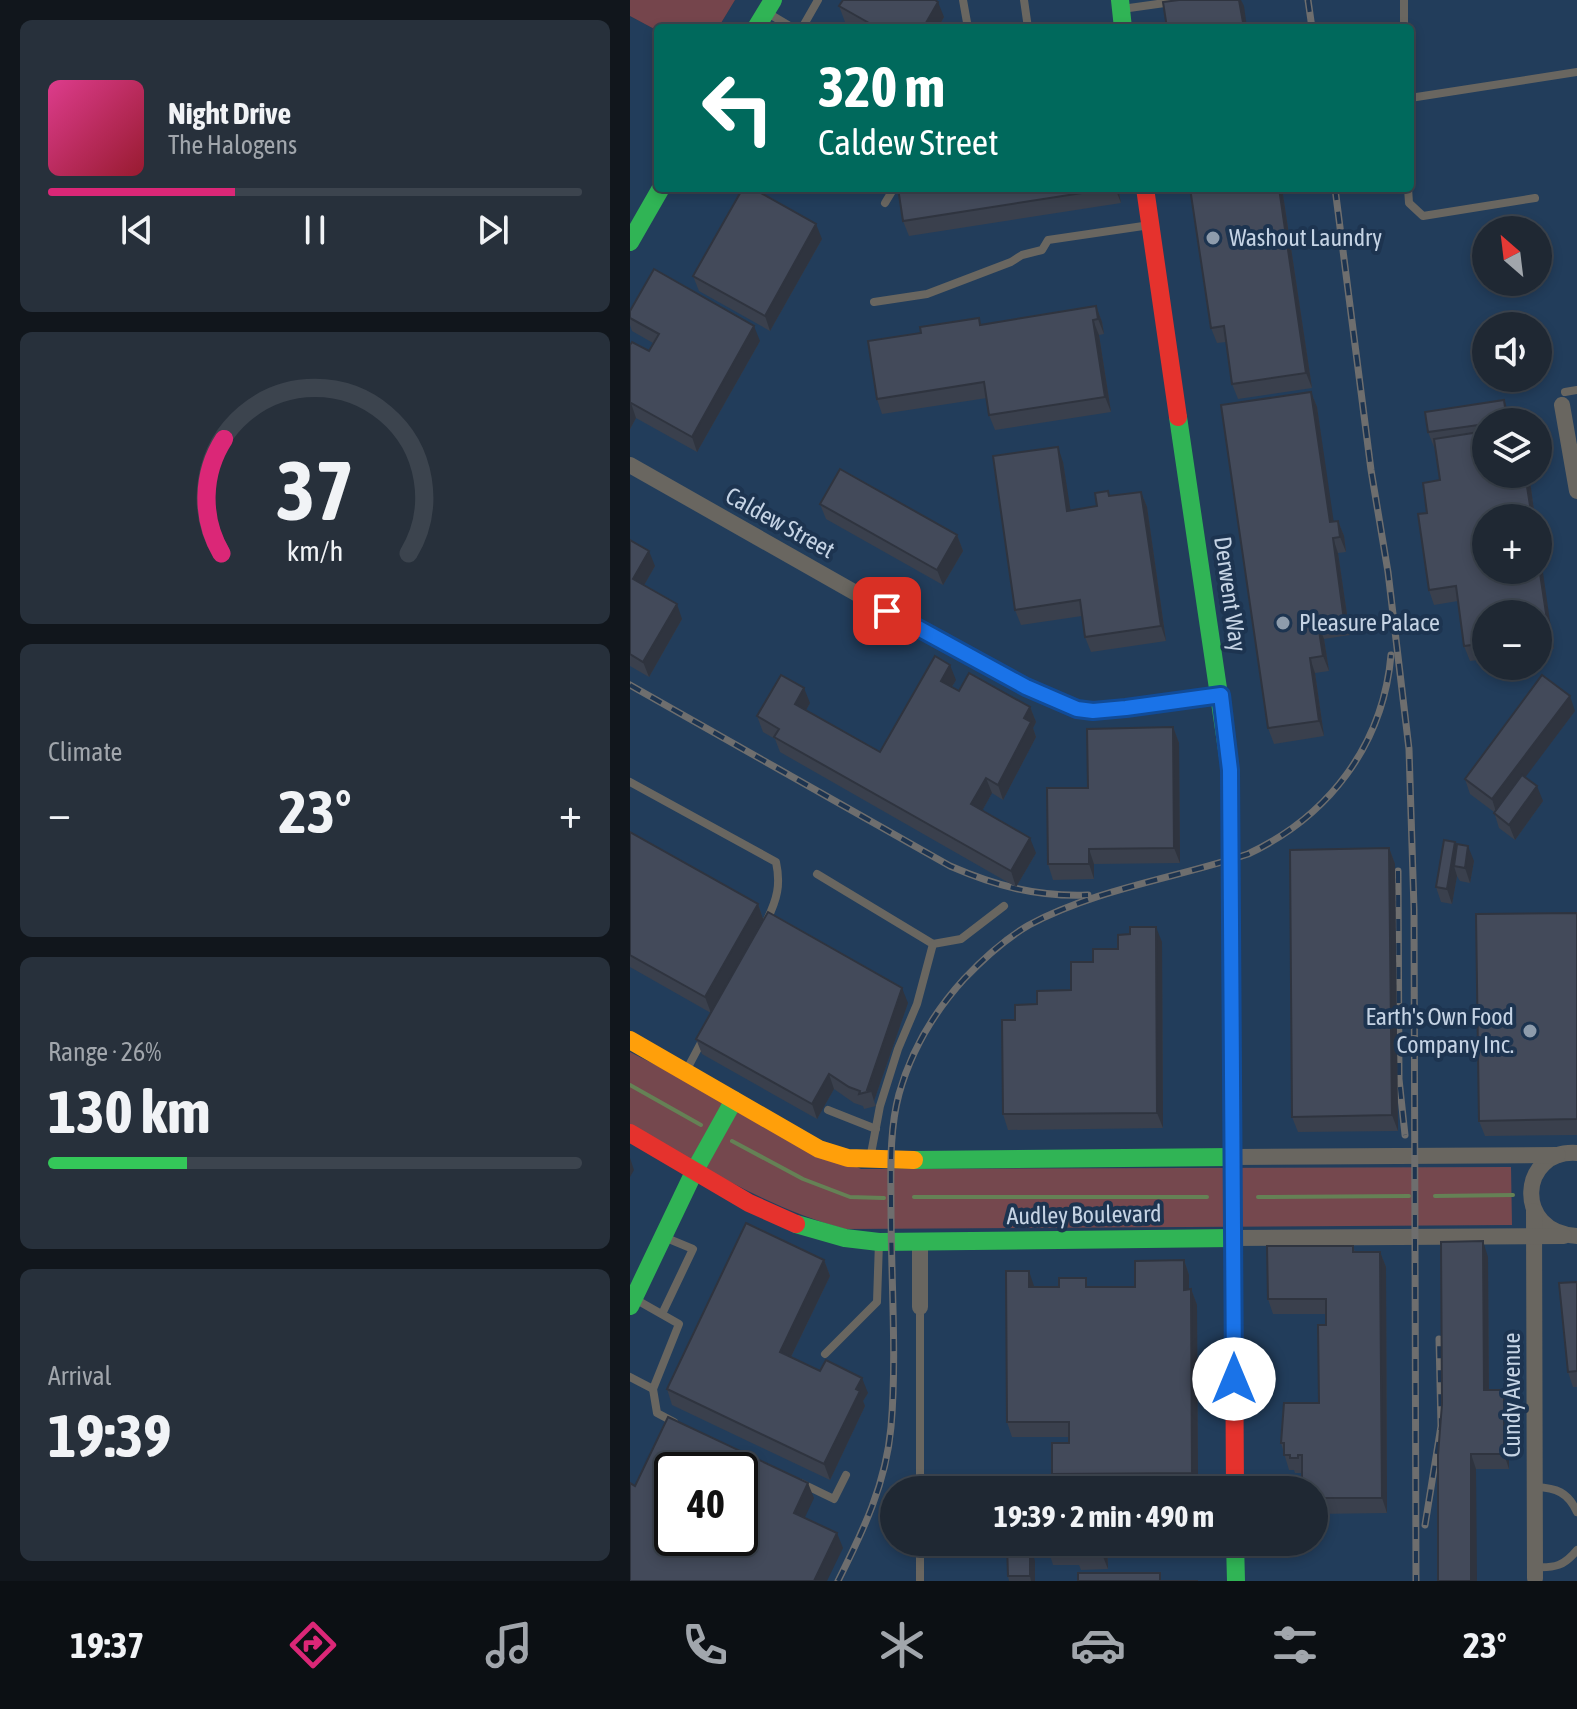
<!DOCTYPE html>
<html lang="en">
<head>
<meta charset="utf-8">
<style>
  body { margin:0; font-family:"Asap Condensed",sans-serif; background:#27303b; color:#f1f3f6; height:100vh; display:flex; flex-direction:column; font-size:30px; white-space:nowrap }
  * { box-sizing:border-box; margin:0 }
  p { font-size:26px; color:#a1a6ac }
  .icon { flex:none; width:44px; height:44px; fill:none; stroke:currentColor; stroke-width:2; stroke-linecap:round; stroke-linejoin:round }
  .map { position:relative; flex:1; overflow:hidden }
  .drawer { display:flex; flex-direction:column; gap:20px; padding:20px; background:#11161c; width:630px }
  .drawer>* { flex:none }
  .top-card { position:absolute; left:24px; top:24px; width:760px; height:168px; border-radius:8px; box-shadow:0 4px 12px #0003,0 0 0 2px #3c444e; background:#00695c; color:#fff; overflow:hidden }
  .needle { width:52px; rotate:332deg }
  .controls { position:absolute; left:842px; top:216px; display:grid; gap:16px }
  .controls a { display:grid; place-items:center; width:80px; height:80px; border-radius:50%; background:#1f2833; box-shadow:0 4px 12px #0003,0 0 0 2px #3c444e; font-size:40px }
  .speed { position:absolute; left:24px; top:1452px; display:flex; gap:16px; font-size:40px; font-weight:700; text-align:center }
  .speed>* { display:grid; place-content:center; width:104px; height:104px; border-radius:50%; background:#1f2833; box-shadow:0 4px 12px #0003,0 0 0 2px #3c444e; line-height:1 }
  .speed .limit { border:4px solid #111; border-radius:12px; background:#fff; color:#111 }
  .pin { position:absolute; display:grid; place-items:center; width:68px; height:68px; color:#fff; margin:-34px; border-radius:16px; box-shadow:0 4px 12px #0006 }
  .me { position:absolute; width:88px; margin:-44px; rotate:0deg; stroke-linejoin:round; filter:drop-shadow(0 0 6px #0008) }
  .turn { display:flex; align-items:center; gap:28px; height:168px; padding:0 32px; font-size:36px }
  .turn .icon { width:104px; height:104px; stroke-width:2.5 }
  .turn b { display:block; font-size:56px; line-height:68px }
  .big { font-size:60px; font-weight:700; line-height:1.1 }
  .drawer .card { flex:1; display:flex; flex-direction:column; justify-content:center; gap:12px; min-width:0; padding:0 28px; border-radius:12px; background:#27303b }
  .drawer .dial { align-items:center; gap:0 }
  .dial svg { height:208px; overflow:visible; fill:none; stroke:#3c444e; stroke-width:7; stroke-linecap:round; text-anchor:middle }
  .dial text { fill:#f1f3f6; stroke:none }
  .song { display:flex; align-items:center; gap:24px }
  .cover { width:96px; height:96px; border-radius:12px; background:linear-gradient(135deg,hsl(330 70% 55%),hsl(350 70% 35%)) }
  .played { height:8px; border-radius:4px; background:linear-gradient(90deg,#db2777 35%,#3c444e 35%) }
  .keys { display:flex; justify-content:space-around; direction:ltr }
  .heat { display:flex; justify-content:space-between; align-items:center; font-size:44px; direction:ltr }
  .charge { height:12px; border-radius:6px; background:linear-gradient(90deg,#34c759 26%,#3c444e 0) }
  .trip { position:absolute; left:250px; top:1476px; width:448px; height:80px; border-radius:40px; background:#1f2833; box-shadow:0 4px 12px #0003,0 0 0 2px #3c444e; font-weight:700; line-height:80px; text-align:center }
  .tabs { display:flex; height:128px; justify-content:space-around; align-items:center; background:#0c1014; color:#a1a6ac }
  .tabs .icon { width:56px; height:56px }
  .tabs .selected { color:#db2777 }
  .tabs b { font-size:36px; color:#f1f3f6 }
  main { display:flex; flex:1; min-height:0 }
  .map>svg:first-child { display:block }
</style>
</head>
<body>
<main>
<section class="drawer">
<div class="card">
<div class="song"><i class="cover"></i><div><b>Night Drive</b><p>The Halogens</p></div></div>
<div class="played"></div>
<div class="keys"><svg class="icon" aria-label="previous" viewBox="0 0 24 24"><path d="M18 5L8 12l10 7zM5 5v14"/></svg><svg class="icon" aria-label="pause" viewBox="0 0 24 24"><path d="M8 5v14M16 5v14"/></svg><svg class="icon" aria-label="next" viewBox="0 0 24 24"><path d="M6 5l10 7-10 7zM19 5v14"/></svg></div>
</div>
<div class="card dial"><svg viewBox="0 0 100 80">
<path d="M14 69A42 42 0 1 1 86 69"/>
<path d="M14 69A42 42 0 0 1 15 25" stroke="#db2777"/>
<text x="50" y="56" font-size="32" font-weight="700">37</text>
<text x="50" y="72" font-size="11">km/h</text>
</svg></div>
<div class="card"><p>Climate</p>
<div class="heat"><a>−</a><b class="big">23°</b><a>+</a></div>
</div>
<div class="card"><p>Range · 26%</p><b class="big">130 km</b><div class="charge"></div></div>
<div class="card"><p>Arrival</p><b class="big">19:39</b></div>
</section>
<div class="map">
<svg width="947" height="1581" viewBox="0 0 947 1581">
  <rect width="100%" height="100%" fill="#293544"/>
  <path fill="#223d5b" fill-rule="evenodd" d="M105,0H947V1581H0V16L28,31V188H780V28H88ZM856,230H908V282H856ZM856,326H908V378H856ZM856,422H908V474H856ZM856,518H908V570H856ZM856,614H908V666H856ZM42,1470H110V1538H42ZM264,1490H684V1542H264Z"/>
  <path fill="#75484e" d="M0,1052L231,1169L881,1167L882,1225L215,1229C135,1207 72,1166 0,1125Z"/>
  <polygon fill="#75454c" points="0,0 105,0 88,28 28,28 28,31 0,16"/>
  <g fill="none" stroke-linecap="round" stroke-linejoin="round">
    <g stroke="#658155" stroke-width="4">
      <polyline points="0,1085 71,1125"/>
      <polyline points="102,1141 173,1179 220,1197 254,1198"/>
      <polyline points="805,1196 883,1195"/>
      <polyline points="284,1197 577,1197"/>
      <polyline points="628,1197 779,1196"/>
    </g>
    <g stroke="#696660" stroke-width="8">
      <polyline points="333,0 338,28"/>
      <polyline points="394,0 398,28"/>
      <polyline points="774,0 774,28"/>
      <polyline points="492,9 556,0"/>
      <polyline points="136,12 163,28"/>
      <polyline points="172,28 188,0"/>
      <polyline points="780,98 947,72"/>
      <polyline points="212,188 213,189"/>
      <polyline points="778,188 779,203 793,216 905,198"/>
      <polyline points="255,203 264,188"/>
      <polyline points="244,302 297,294 381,262 392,255 412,250 418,240 520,225"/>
      <polyline points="935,392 947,390"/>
      <path d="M0,782L146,862C151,885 147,899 137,920"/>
      <polyline points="187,874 303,944 287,1004 268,1049 250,1106 240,1159"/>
      <polyline points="303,944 331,939 374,906"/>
      <polyline points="56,1071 74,1037"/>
      <polyline points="198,1110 246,1129"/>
      <polyline points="32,1314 63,1249 34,1237"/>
      <polyline points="195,1354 247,1302 249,1242"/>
      <polyline points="0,1377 23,1389 49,1324 5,1299"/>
      <polyline points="23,1389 27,1413 44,1422"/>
      <polyline points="171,1483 204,1499 216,1475"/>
      <path d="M906,1487C926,1488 938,1492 947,1512"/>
      <polyline points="290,1490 290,1307"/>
      <path d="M905,1567C925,1568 934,1566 947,1550"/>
      <polyline points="290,1581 290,1542"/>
    </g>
    <g stroke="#696660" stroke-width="16">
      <polyline points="932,405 947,491"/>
      <polyline points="0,465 335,655 432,704 463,711 591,695"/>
      <path d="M947,1153C889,1149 883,1233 947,1236"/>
      <polyline points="603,1157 928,1155"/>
      <polyline points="904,1211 905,1578"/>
      <polyline points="603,1238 934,1236"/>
      <polyline points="290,1241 290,1307"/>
    </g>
    <g stroke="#30b455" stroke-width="18">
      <polyline points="490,0 493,28"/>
      <polyline points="126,28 143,0"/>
      <polyline points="0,242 31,188"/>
      <polyline points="548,417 600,770 604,1321"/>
      <polyline points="284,1160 603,1157"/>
      <polyline points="166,1224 215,1238 249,1242 603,1238"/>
      <polyline points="0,1306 65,1170 104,1100"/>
      <polyline points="605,1542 606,1581"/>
    </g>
    <polyline stroke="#ff9f0a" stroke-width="18" points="0,1040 189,1149 218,1158 284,1160"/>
    <g stroke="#e5322d" stroke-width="18">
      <polyline points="515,188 548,417"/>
      <polyline points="0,1133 119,1203 166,1224"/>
      <polyline points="604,1321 605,1490"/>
    </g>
    <defs>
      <g id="rail">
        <polyline points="678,0 682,28"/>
        <polyline points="705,188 741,470 758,572 779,749 784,909 786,1581"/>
        <path d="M0,685L320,866C366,886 407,897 458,895"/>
        <polyline points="768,871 769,1079 775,1135"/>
        <polyline points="795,1525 811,1426 809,1339"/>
        <path d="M208,1581C233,1531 256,1484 261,1427C267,1358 261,1279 261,1209C261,1171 259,1131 269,1094C281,1051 304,1012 334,979C353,959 375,939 399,925C466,889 546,878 618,854C699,816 753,745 761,655"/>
      </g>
    </defs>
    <use href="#rail" stroke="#6e6e6e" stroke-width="7"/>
    <use href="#rail" stroke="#1d3450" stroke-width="4" stroke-dasharray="12" stroke-linecap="butt"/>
  </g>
  <g fill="#3a404d">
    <polygon points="209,6 314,17 308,28 226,28 215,22"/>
    <polygon points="268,188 488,188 491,203 279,236 273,221"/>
    <polygon points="560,188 652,188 682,388 608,399 602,384 596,342 587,343 581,328"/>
    <polygon points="192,239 140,331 69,291 63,276"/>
    <polygon points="466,306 472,322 474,334 469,335 481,412 365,430 359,415 357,398 252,414 247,399 351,325"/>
    <polygon points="0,311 130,341 67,452 6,418 0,429 0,345 19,351 23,343 2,331 0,325"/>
    <polygon points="681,392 687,407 703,522 708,521 714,536 716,552 708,553 720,635 694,639 699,671 685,673 694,736 644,744 638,728"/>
    <polygon points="874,400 881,422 856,422 856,474 899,474 905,518 856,518 908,570 924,649 908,651 908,614 856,614 856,659 840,661 834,646 828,601 804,605 799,590 797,513 810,480 805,447 804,447 798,432"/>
    <polygon points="433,462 440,510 467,506 478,491 480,496 511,492 517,507 536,641 461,652 455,637 452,616 391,625 385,610"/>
    <polygon points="190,504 327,535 333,551 313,585 196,519"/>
    <polygon points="0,540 25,566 14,585 52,619 19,677 0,666"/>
    <polygon points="326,680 322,687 329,691 400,707 406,722 403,728 406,737 373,800 362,793 352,811 406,853 386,887 150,752 145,739 133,732 127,716 180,703 176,710 250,752"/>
    <polygon points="945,711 895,777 913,801 885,840 869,828 864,812 840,794 835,779"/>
    <polygon points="543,727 549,743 550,863 464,864 464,879 423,880 418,864 458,788"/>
    <polygon points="0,832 128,904 133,919 81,1013 0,967"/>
    <polygon points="825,842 827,847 844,861 840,883 830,881 827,876 822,904 811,902 806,887"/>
    <polygon points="759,848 765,864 768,1131 668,1132 662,1117"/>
    <polygon points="947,913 947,1135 855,1136 849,1121"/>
    <polygon points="532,942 533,1128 378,1130 373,1114 385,1020 407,1004 441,990 463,962 488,949"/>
    <polygon points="278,1003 244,1101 246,1106 234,1109 233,1106 224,1103 204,1089 187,1119 72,1054 66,1039"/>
    <polygon points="723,1246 725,1252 750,1252 756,1267 757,1513 684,1514 684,1490 672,1473 665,1473 664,1470 659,1470 651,1443 689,1403 696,1314 643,1314 638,1299"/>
    <polygon points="858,1257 859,1390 874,1390 879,1405 879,1469 846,1469 808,1581"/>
    <polygon points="194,1260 200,1276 161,1357 238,1393 233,1401 235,1406 200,1480 42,1405 37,1389"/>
    <polygon points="554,1260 559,1275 559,1289 561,1289 567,1305 568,1488 428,1488 422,1474 439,1443 439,1437 382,1437 377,1422 404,1287 505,1287"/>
    <polygon points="947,1282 947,1387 943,1387 938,1372"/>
    <polygon points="416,1542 569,1542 569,1556 542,1556 538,1544 477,1544 478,1569 451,1570 449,1565 423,1565"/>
    <polygon points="405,1561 405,1581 379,1581 378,1576"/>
  </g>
  <g fill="#2f343f">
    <polygon points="609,0 611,0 614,6 617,28 614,28"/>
    <polygon points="308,2 314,17 308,28 293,28"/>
    <polygon points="485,188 488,188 491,203"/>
    <polygon points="649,188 652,188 682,388 676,373"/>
    <polygon points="186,224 192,239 140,331 135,316"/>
    <polygon points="466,306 472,322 474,334 468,319"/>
    <polygon points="463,320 469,335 481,412 475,397"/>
    <polygon points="124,326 130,341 67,452 62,437"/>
    <polygon points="681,392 687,407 706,537 700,522"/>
    <polygon points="874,400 880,416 881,422 878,422"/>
    <polygon points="0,403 1,403 6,418 0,429"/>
    <polygon points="428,447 433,462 443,526 437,511"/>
    <polygon points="895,474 899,474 905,518 902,518"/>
    <polygon points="511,492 517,507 536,641 531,626"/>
    <polygon points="708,521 714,536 716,552 710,537"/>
    <polygon points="327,535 333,551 313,585 307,570"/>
    <polygon points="703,538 708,553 720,635 714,620"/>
    <polygon points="908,538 924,649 919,633 908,560"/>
    <polygon points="19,551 25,566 9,594 3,579"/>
    <polygon points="47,604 52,619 19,677 13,662"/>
    <polygon points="688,624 694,639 699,671 693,656"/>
    <polygon points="680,658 685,673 694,736 689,721"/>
    <polygon points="320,665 326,680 316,696 311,681"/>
    <polygon points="174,688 180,703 171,719 165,704"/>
    <polygon points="940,696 945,711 867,815 862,799"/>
    <polygon points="400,707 406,722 403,728 406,737 373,800 368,785 394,718"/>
    <polygon points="543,727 549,743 550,863 544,848"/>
    <polygon points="356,778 362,793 347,820 341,804"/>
    <polygon points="907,786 913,801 885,840 879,825"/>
    <polygon points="400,838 406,853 386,887 381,871"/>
    <polygon points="825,842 831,857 824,866 827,876 822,904 817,889"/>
    <polygon points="838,846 844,861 840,883 835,868"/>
    <polygon points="759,848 765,864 768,1131 762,1115"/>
    <polygon points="459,849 464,864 464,879 459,864"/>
    <polygon points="128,904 133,919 81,1013 75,997"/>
    <polygon points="526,927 532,942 533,1128 527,1113"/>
    <polygon points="272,988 278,1003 244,1101 241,1091 237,1090"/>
    <polygon points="199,1074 204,1089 187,1119 182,1104"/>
    <polygon points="0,1158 4,1170 0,1177"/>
    <polygon points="853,1241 858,1257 859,1405 854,1390"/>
    <polygon points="750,1252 756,1267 757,1513 752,1498"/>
    <polygon points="194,1260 200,1276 156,1367 150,1352"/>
    <polygon points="554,1260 559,1275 559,1305 554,1290"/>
    <polygon points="399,1271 404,1286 404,1302 399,1287"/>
    <polygon points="561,1289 567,1305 568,1488 562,1473"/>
    <polygon points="232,1378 238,1393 233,1401 235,1406 200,1480 194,1464"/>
    <polygon points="874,1390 879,1405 879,1469 874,1454"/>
    <polygon points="841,1454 846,1469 847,1581 841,1581"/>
    <polygon points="178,1483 184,1498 170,1528 164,1513"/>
    <polygon points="207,1533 213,1548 197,1581 184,1581"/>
    <polygon points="472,1542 477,1542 477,1544 478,1569 472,1554"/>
    <polygon points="565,1542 569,1542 569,1556"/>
    <polygon points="400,1545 405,1561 405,1581 401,1581 400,1576"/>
  </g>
  <g fill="#434a5a" stroke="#2f343f" stroke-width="2" fill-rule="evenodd">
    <polygon points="213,0 305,0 308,2 293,28 248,28 209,6"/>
    <polygon points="549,0 609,0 614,28 537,28 533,2"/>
    <polygon points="113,188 122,188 186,224 135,316 63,276"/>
    <polygon points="268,188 484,188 273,221"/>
    <polygon points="560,188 649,188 676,373 602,384 594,326 581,328"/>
    <polygon points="24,269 124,326 62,437 1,403 0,403 0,345 2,342 19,351 29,334 0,318 0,311"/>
    <polygon points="466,306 468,319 463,320 475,397 359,415 354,382 247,399 238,341 291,333 290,327 349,318 350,325"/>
    <polygon points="681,392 700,522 708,521 710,537 703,538 714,620 688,624 693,656 680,658 689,721 638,728 591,405"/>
    <polygon points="874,400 877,421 856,422 856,424 798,432 795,412"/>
    <polygon points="856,431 856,474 895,474 902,518 856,518 856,570 908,570 908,560 919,633 908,635 908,614 856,614 856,643 834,646 826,586 799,590 788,514 797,513 793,483 810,480 804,439"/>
    <polygon points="428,447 437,511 467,506 465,493 478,491 479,496 511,492 531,626 455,637 450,600 385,610 363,456"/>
    <polygon points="210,469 327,535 307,570 190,504"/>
    <polygon points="0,540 19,551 3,579 47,604 13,662 0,654"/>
    <polygon points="305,656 320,665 311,681 329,691 339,673 400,707 394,718 401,722 368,785 356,778 341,804 400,838 381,871 144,737 149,729 127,716 151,675 174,688 165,704 250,752"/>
    <polygon points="912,675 940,696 862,799 835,779"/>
    <polygon points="543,727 544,848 459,849 459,864 418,864 417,788 458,788 457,729"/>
    <polygon points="892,775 907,786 879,825 864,813"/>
    <polygon points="0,832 128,904 75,997 0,955"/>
    <polygon points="814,840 825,842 817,889 806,887"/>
    <polygon points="827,844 838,846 835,868 824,866"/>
    <polygon points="759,848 762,1115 662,1117 660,850"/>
    <polygon points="138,912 272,988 237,1090 241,1091 229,1094 230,1091 219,1087 199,1074 182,1104 66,1039"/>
    <polygon points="947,913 947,1119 849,1121 846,914"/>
    <polygon points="500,927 526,927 527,1113 373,1114 372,1020 385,1020 385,1005 407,1004 407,991 441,990 441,962 463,962 463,949 488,949 488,935 500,934"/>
    <polygon points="116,1223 194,1260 150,1352 190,1371 196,1360 232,1378 226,1389 230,1391 194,1464 37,1389"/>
    <polygon points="853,1241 854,1390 874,1390 874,1454 841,1454 841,1581 808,1581 808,1455 812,1404 811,1242"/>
    <polygon points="637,1246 723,1246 723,1252 750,1252 752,1498 684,1498 684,1490 672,1490 672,1455 668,1455 668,1458 660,1458 660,1455 654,1455 654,1443 651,1443 654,1403 689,1403 688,1325 696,1325 696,1299 638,1299"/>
    <polygon points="554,1260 554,1290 561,1289 562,1473 422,1474 422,1443 439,1443 439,1422 377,1422 376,1271 399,1271 399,1287 429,1287 429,1278 456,1278 456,1287 505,1287 505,1261"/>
    <polygon points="947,1282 947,1371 938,1372 929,1283"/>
    <path d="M38,1417L178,1483L164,1513L207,1533L184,1581H0V1483L5,1486ZM42,1470H110V1538H42Z"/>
    <polygon points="543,1484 564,1484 564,1490 411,1490 411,1489 543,1487"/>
    <polygon points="418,1542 472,1542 472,1554 445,1555 445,1550 418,1550"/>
    <polygon points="377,1545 400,1545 400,1576 378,1576"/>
    <polygon points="448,1573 530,1573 530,1581 568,1581 448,1581"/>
  </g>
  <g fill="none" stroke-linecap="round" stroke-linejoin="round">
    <defs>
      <polyline id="route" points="257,611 396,687 447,709 463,711 496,708 591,695 600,770 604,1379"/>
    </defs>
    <use href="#route" stroke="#114b97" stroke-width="20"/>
    <use href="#route" stroke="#1a73e8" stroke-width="14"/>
  </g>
  <g fill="#8e9cac" stroke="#1d3450" stroke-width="3">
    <circle cx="583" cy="238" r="8"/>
    <circle cx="653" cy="623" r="8"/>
    <circle cx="900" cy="1031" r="8"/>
  </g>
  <g text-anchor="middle" stroke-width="8" stroke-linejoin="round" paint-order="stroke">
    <g font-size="24" fill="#c5d3e4" stroke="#1d3450" text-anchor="start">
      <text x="599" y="246">Washout Laundry</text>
      <text x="669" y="631">Pleasure Palace</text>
      <text x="884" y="1025" text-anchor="end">Earth's Own Food<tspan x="884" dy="28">Company Inc.</tspan></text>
    </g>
    <g font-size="24" fill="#c5d3e4" stroke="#1d3450">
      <text transform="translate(150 523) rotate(29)" y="8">Caldew Street</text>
      <text transform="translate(600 594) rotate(82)" y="8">Derwent Way</text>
      <text transform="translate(454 1215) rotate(-1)" y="8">Audley Boulevard</text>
      <text transform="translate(882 1395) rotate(-90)" y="8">Cundy Avenue</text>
    </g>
  </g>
</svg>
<div class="controls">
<a><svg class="needle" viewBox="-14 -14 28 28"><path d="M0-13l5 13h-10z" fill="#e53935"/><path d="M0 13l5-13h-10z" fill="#a1a6ac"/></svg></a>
<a><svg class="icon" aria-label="sound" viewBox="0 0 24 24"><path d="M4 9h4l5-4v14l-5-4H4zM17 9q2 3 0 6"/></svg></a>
<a><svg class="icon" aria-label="layers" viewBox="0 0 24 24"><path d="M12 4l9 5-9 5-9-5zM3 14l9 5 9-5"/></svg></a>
<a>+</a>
<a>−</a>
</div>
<div class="speed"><div class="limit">40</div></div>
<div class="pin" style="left:257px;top:611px;background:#d93025"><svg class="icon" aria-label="arrive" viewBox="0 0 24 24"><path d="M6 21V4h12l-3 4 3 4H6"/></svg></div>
<svg class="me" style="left:604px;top:1379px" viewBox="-20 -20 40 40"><circle r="19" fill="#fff"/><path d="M0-13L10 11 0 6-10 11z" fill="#1a73e8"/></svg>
<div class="trip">19:39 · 2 min · 490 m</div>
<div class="top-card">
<div class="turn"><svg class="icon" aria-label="left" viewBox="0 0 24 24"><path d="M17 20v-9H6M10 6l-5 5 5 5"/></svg><div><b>320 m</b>Caldew Street</div></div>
</div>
</div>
</main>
<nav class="tabs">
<b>19:37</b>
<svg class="icon selected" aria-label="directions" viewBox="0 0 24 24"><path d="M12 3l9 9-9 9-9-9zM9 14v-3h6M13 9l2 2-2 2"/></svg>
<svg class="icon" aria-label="music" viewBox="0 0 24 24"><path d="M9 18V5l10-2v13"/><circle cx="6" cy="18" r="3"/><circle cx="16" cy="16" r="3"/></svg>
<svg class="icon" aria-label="phone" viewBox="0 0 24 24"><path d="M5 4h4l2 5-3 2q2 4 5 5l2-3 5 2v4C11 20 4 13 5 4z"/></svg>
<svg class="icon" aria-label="climate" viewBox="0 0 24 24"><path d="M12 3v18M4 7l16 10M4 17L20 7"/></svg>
<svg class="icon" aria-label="car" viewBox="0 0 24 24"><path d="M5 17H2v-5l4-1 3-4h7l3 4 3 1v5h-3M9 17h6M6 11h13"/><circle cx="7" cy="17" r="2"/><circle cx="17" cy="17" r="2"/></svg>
<svg class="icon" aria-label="filters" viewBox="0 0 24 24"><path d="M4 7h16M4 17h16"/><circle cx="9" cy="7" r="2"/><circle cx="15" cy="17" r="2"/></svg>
<b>23°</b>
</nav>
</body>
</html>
